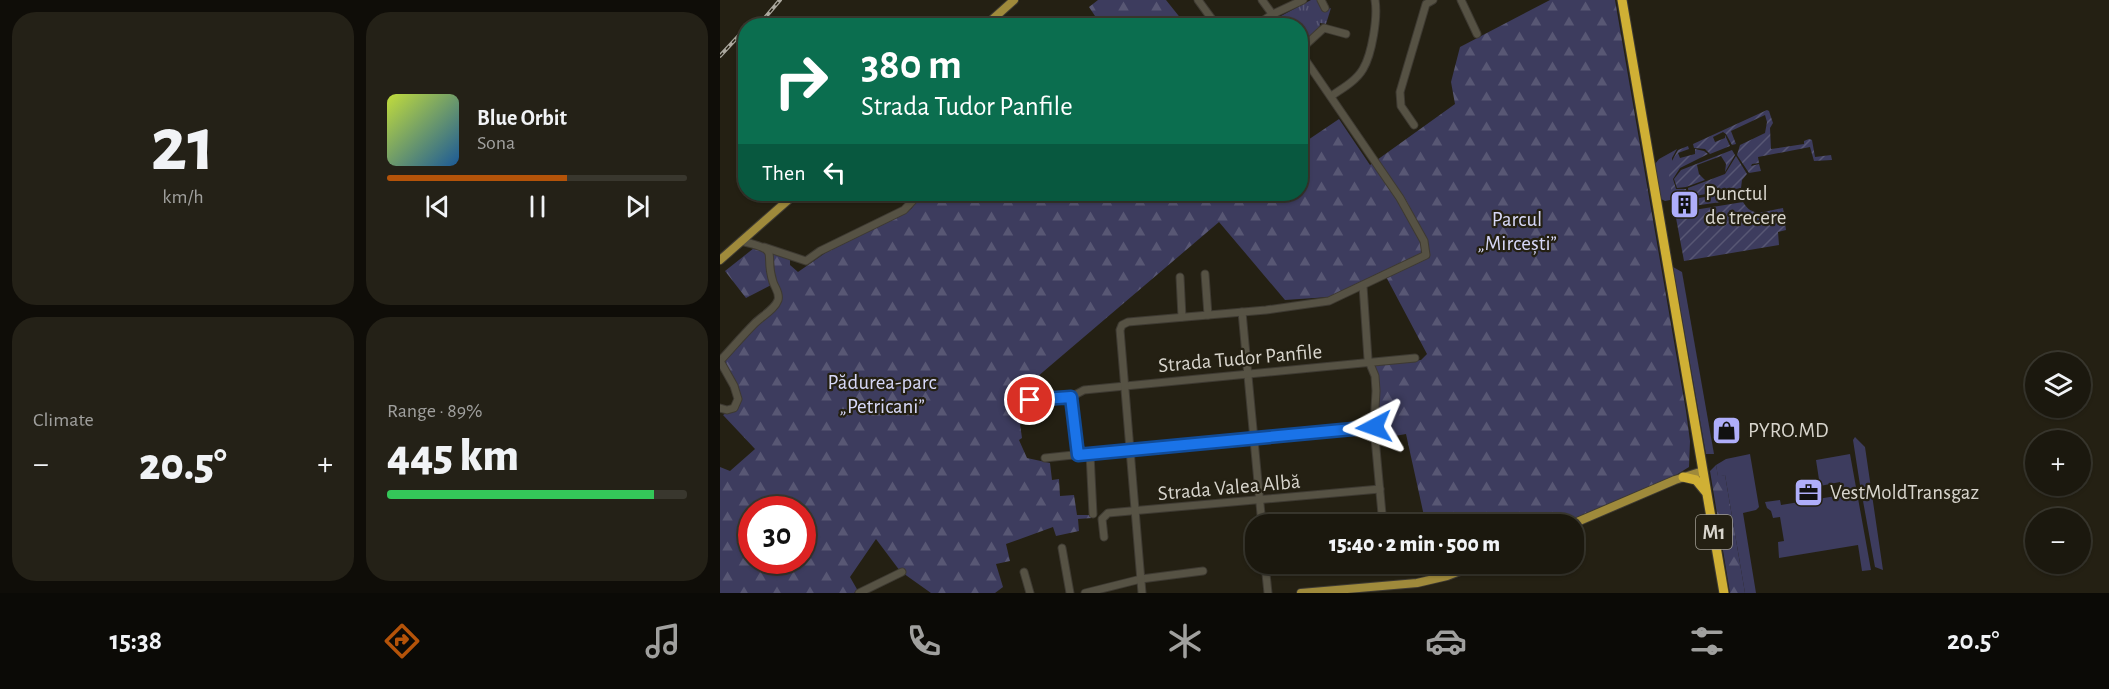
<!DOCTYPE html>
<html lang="en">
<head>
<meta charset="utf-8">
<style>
  body { margin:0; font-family:"Alegreya Sans",sans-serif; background:#242117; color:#f1f3f6; height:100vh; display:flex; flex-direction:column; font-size:22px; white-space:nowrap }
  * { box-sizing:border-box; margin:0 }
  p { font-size:20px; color:#a0a09e }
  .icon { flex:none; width:33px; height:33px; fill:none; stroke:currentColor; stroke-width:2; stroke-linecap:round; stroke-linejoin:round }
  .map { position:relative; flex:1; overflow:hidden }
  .side { display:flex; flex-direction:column; gap:12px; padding:12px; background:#0f0d08; width:720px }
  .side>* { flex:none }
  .banner { position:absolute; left:18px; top:18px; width:570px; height:183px; border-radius:24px; box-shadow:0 2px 4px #0004,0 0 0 2px #39372e; background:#0b6e4f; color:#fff; overflow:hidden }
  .controls { position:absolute; left:1305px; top:352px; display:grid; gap:12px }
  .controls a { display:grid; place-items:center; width:66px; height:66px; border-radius:50%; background:#1b180e; box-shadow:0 2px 4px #0004,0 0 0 2px #39372e; font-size:30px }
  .speed { position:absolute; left:18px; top:496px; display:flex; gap:12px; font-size:30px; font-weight:700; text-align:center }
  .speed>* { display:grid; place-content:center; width:78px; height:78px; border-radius:50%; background:#1b180e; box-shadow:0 2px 4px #0004,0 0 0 2px #39372e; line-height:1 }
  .speed .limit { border:9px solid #d22; background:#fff; color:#111 }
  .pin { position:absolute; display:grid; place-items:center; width:51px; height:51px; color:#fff; margin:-26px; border:3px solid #fff; border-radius:50%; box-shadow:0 2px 6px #0007 }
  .me { position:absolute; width:66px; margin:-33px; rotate:266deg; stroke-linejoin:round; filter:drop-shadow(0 0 4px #0008) }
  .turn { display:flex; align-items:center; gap:21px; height:126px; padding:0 24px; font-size:27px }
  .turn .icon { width:78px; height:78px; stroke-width:2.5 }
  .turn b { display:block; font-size:42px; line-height:51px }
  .then { display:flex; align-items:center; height:57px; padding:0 24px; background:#0003; gap:12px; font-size:22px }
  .big { font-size:45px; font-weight:800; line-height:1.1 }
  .side .widget { flex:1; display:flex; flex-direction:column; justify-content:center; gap:9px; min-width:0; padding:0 21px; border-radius:24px; background:#242117 }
  .side .dial { align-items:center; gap:0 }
  .dial b { font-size:78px; line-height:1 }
  .song { display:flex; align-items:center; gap:18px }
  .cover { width:72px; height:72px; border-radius:9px; background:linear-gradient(135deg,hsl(70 70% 55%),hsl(210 70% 35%)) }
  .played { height:6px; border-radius:3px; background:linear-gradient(90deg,#b45309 60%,#39372e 60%) }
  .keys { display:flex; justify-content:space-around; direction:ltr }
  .heat { display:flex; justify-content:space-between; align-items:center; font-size:33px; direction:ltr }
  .charge { height:9px; border-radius:4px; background:linear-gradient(90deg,#34c759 89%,#39372e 0) }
  .side .tiles { flex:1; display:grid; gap:12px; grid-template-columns:repeat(2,1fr) }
  .trip { position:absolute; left:525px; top:514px; width:339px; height:60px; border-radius:24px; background:#1b180e; box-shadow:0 2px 4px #0004,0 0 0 2px #39372e; font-weight:800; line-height:60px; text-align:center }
  .dock { display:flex; height:96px; justify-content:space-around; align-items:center; background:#0b0a06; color:#a0a09e }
  .dock .icon { width:42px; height:42px }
  .dock .current { color:#b45309 }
  .dock b { font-size:27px; color:#f1f3f6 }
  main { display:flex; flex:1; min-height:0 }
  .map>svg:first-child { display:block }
</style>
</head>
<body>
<main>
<section class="side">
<div class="tiles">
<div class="widget dial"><b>21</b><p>km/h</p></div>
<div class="widget">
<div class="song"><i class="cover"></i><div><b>Blue Orbit</b><p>Sona</p></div></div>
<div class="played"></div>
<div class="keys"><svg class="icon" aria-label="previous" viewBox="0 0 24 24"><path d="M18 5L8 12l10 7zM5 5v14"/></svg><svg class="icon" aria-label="pause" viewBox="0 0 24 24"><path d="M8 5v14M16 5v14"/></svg><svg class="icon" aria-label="next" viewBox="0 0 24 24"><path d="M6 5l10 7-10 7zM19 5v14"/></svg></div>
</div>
<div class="widget"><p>Climate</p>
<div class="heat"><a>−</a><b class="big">20.5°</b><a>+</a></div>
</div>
<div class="widget"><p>Range · 89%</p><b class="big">445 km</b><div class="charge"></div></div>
</div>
</section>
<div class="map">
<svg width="1389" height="593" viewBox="0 0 1389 593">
  <defs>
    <pattern id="forest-firs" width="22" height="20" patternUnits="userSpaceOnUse" patternTransform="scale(1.5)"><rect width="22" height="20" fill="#3d3c5e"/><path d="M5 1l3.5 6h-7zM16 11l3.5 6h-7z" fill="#585774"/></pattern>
    <pattern id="park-tufts" width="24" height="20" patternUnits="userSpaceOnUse" patternTransform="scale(1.5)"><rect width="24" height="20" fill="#3d3c5e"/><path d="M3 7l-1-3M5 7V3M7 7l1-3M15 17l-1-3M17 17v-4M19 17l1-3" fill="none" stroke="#585774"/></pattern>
    <pattern id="garden-furrows" width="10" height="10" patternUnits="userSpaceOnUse" patternTransform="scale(1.5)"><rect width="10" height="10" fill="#3d3c5e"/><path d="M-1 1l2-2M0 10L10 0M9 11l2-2" fill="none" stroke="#585774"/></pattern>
  </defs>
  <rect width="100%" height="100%" fill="#242013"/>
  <g fill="#3d3c5e">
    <polygon points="957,149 952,158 952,195 959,196 960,198 945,201 941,199 935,164 939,159"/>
    <polygon points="953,267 962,272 994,454 986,454"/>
    <polygon points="1135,437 1145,447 1163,570 1155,567 1143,501 1144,498 1140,485 1133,440"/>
    <polygon points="1030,454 1039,507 1036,510 1023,513 1036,593 1025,593 1005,475 998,477 996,465 1006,459"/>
    <polygon points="1130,454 1151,570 1142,571 1138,545 1059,558 1058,542 1064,541 1060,517 1053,518 1051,511 1047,508 1045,502 1060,500 1061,505 1122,495 1120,482 1100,486 1096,460"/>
  </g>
  <g fill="url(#forest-firs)" fill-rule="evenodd">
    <polygon points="378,0 446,0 466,25 362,25 375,16 369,7"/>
    <path d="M830,0H895L966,411L970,441L969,467L948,480L844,525H706L686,434L663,438L657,425L653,365L701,360L707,354L663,271L609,297L565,300L499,222L310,383L308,407L301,408L303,423L300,424L302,438L299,440L307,458L330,463L332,480L339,479L340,496L354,495L357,515H370L372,518L358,519L359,531L336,536L333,527L286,544L290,561L276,564L283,587L275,593H211L180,571L156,539L130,577L138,591L134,593H0V467L10,471L35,449L3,415L20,405L17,384L3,364L27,334L62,299L55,283L26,298L5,271L34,248L70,259V265L78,272L108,251L191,209L203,194H580L581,142L582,144L619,119L650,165L735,104L731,82L740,47ZM32,510H82V561H32Z"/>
    <polygon points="996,465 998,476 1005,475 1025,593 1010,593 990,471"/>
  </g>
  <polygon fill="url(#park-tufts)" points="591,0 598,0 602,11 611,8 606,24 600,23 600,28 584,45 581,45 580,26 565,25 559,17"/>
  <g fill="url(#garden-furrows)">
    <polygon points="1047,110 1049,111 1053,123 1050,128 1051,149 1084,144 1084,141 1089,139 1092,140 1095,157 1111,155 1112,160 1094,161 1090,147 1038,157 1039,163 1032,164 1031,166 1039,164 1041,171 1029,173 1017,155 1020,145 1045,133 1047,122 1045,115 1011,131 1016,144 1012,145 1006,134 1003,132 993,137 995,142 1005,138 1005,135 1010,146 990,154 985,149 974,148 973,144"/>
    <polygon points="968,146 969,149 958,153 960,158 975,154 975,149 984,151 988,154 960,168 953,179 956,189 966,189 967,197 960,198 959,197 952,195 948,168 958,150"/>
    <polygon points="1012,150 1015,155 1005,172 1006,164 1001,156 977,165 979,174 985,180 966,187 957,188 954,179 961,170"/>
    <polygon points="1016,156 1027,174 1022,180 1021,188 969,197 968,188 1005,174"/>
    <polygon points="1020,191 1022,192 1022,199 973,206 973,199"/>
    <path d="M1023,202C1033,219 1045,211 1063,208L1066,230L1058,232L1059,245L964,261L956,218L962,212Z"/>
  </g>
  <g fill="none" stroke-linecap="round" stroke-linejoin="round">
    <defs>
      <g id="minor">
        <polyline points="478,0 497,26"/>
        <polyline points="542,0 561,26"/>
        <polyline points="601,0 605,8"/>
        <polyline points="741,0 757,34"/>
        <polyline points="535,26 553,14 583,0"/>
        <polyline points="580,50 604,28 626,34"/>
        <path d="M611,96C622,89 636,81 643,69C652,54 658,17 655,0"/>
        <polyline points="694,125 681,106 680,92 706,4 713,0"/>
        <polyline points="44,247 86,261 100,251 184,210 199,194"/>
        <polyline points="485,274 488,315"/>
        <polyline points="460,277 462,317"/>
        <polyline points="643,286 648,359 655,376 656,391 654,427 663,525"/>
        <polyline points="522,312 542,525"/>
        <path d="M0,361C12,348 23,335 35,323C42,316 55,309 58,300C60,293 55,288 53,282C43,251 63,251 21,241"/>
        <polyline points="0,361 14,386 18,399 14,408 7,410 0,408"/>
        <polyline points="351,397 358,455"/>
        <polyline points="310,400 351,397 364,390 695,358"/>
        <polyline points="370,454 373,514"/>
        <polyline points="325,458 410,449 654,427"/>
        <polyline points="384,537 382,519 388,513 660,489"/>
        <polyline points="342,548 350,593"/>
        <polyline points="545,564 548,593"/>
        <polyline points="546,567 579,564"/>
        <polyline points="304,572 310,593"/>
        <polyline points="139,593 182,572"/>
        <polyline points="365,593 421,579 483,571"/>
        <polyline points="422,593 400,330 402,325 408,322 546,310 609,301 706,255 704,241 680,198 580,52"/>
      </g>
      <g id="major">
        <polyline points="265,26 294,0"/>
        <polyline points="0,260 75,194"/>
        <polyline points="850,525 955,480 983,471"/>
        <polyline points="581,593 697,583 727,576 758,564"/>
      </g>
      <g id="highway">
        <polyline points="902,0 1004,593"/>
        <polyline points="963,477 976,480 985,491"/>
      </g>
    </defs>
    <use href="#minor" stroke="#3e3a32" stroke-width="9"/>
    <use href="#major" stroke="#3e3a32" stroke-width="10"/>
    <use href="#highway" stroke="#3e3a32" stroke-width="11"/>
    <use href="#minor" stroke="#565244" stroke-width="7"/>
    <use href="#major" stroke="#9f8a3b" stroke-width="8"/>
    <use href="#highway" stroke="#d0b035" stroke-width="9"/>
    <defs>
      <g id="rail">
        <polyline points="38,26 60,0"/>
        <polyline points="0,56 26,28"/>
      </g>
    </defs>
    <use href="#rail" stroke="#aba89e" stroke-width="4"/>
    <use href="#rail" stroke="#242013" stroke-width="1.5" stroke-dasharray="4.5" stroke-linecap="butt"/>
  </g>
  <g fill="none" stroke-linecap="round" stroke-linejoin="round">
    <defs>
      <polyline id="route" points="310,400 351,397 358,455 654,427"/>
    </defs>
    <use href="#route" stroke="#114b97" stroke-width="15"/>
    <use href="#route" stroke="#1a73e8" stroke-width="10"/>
  </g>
  <defs>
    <symbol id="building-square" viewBox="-11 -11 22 22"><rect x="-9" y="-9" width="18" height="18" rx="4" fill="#afaefa" stroke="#242013"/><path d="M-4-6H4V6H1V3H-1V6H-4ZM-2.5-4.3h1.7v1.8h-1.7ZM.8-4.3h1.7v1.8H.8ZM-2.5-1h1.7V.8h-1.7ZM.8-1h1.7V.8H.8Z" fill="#111"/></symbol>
    <symbol id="shop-square" viewBox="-11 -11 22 22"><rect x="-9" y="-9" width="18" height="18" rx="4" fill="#afaefa" stroke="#242013"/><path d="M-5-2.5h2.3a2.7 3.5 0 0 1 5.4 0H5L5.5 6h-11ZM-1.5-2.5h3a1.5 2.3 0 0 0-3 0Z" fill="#111"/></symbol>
    <symbol id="office-square" viewBox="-11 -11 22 22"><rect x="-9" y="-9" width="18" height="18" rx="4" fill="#afaefa" stroke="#242013"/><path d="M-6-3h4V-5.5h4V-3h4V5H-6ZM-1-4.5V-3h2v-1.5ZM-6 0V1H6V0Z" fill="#111"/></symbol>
  </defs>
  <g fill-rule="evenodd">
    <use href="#building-square" x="948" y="188" width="33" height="33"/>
    <use href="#shop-square" x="990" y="414" width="33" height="33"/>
    <use href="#office-square" x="1072" y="476" width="33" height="33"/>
  </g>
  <g text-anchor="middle" stroke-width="4.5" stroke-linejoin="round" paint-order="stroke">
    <rect fill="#242013" stroke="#a29f95" stroke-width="1.5" x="976" y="515" width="36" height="34" rx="4.5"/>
    <g font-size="20" font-weight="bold" fill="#d8d5cd">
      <text x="994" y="539">M1</text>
    </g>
    <g font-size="21" fill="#d8d5cd" stroke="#242013" text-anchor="start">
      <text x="985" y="200">Punctul<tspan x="985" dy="24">de trecere</tspan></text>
      <text x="1028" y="437">PYRO.MD</text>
      <text x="1110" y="499">VestMoldTransgaz</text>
    </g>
    <g font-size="21" fill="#d7d8f7" stroke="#242013">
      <text x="797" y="226">Parcul<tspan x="797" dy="24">„Mircești”</tspan></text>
      <text x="162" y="389">Pădurea-parc<tspan x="162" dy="24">„Petricani”</tspan></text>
    </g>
    <g font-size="21" fill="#d8d5cd" stroke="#242013">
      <text transform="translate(520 358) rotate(-5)" y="7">Strada Tudor Panfile</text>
      <text transform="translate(509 487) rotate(-5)" y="7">Strada Valea Albă</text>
    </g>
  </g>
</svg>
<div class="controls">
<a><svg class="icon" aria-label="layers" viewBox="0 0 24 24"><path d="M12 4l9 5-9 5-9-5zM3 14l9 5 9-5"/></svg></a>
<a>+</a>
<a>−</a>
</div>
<div class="speed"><div class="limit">30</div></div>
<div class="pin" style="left:310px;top:400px;background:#d93025"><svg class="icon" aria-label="arrive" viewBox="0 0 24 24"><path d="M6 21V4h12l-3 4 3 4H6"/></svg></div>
<svg class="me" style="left:654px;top:427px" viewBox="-20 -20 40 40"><path d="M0-17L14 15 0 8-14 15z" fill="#1a73e8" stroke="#fff" stroke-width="4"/></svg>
<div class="trip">15:40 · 2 min · 500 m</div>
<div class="banner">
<div class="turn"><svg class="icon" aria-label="right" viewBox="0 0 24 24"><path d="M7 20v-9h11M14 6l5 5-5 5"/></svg><div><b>380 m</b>Strada Tudor Panfile</div></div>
<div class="then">Then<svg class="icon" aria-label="left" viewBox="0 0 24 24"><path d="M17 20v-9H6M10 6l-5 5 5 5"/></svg></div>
</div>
</div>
</main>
<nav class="dock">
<b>15:38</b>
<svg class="icon current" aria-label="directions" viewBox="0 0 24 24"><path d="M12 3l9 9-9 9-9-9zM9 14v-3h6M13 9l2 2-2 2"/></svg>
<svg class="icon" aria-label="music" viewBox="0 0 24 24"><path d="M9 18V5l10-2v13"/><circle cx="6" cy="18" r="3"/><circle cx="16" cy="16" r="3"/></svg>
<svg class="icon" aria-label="phone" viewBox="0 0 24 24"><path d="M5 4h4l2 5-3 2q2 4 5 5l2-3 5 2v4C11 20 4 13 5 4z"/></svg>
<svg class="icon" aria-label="climate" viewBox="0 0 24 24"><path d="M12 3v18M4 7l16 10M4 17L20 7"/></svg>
<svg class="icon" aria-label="car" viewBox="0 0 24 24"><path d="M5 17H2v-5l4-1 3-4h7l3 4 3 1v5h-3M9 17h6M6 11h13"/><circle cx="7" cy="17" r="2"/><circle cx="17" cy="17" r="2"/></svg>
<svg class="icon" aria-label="filters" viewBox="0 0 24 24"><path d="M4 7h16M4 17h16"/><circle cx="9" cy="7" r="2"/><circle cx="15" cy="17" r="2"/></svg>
<b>20.5°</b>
</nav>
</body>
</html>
